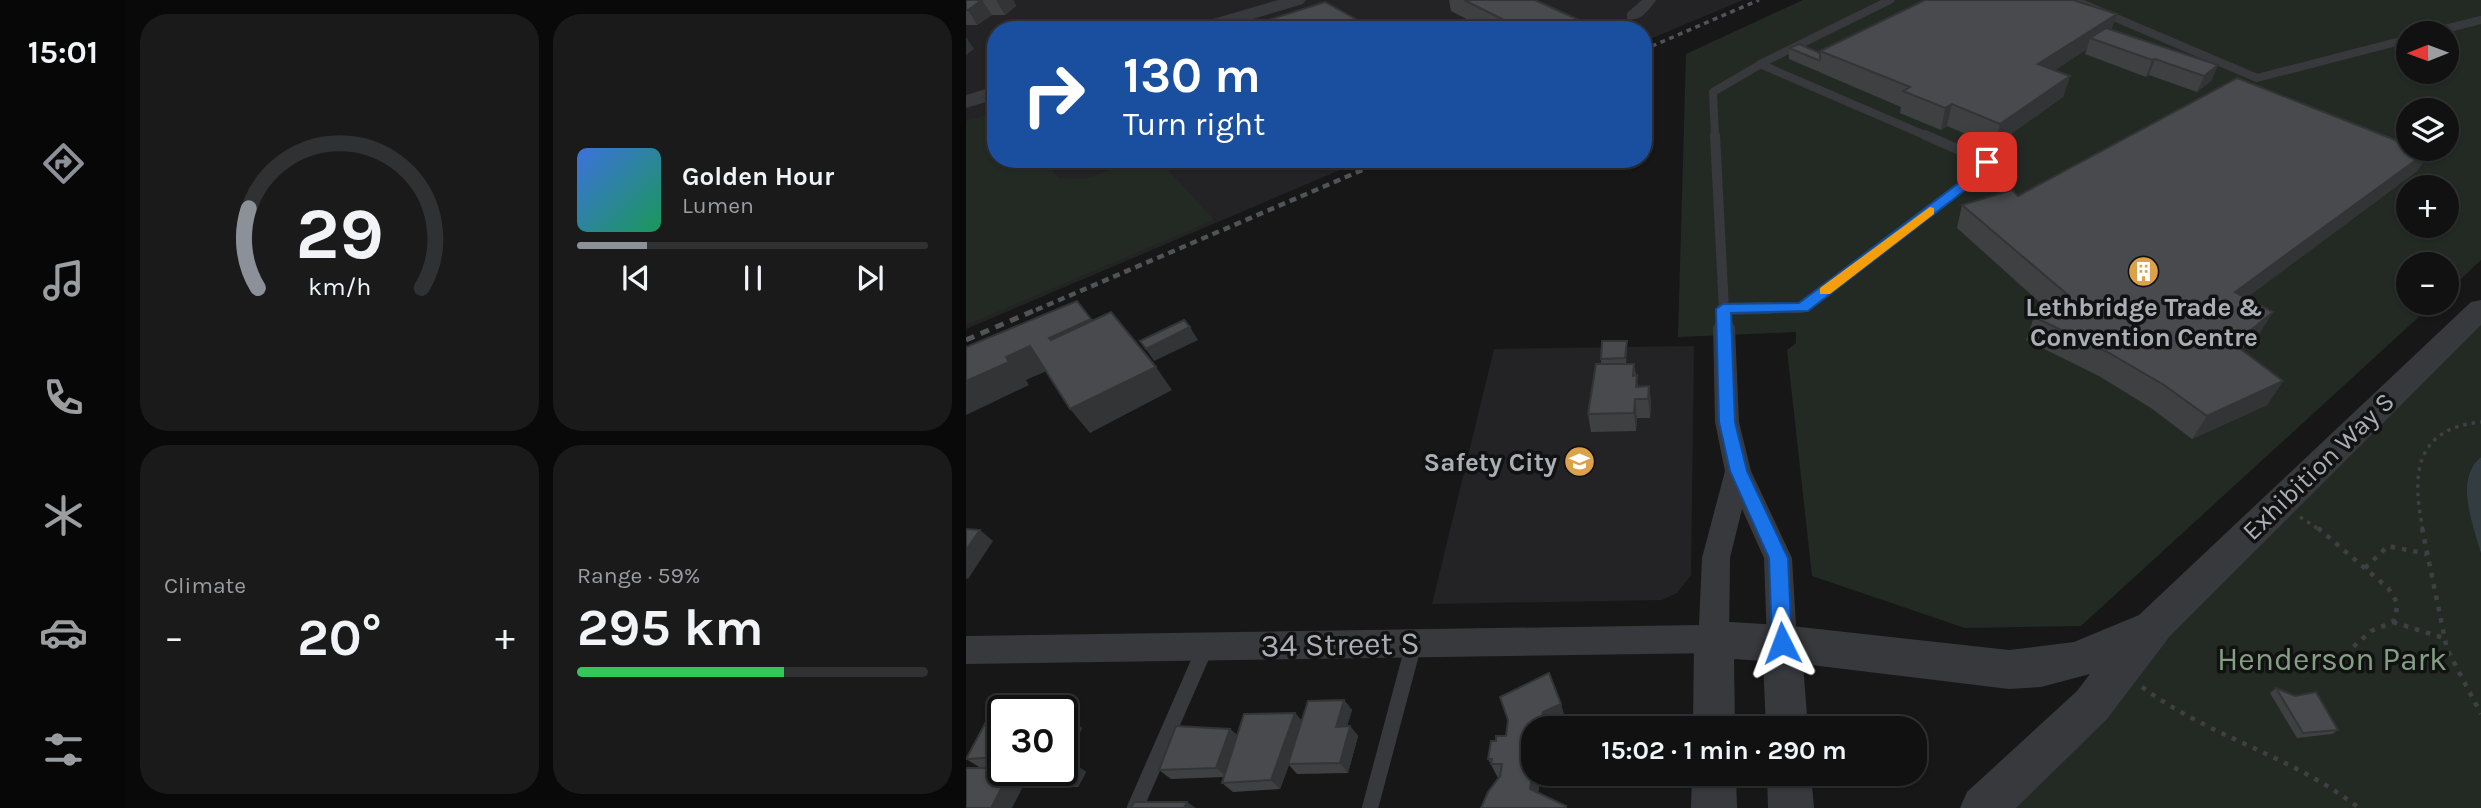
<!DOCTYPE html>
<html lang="en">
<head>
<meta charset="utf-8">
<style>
  body { margin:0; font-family:Karla,sans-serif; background:#1a1a1b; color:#f1f3f6; height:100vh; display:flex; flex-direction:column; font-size:26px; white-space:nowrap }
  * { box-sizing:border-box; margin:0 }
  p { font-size:23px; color:#9c9d9f }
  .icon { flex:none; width:38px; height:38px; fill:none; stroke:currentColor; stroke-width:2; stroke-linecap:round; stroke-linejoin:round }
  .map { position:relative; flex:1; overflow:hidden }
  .panel { display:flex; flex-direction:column; gap:14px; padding:14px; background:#09090a; width:840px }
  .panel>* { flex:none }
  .guide { position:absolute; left:21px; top:21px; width:665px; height:147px; border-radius:28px; box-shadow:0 2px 5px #0004,0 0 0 2px #303132; background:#1a4fa0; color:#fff; overflow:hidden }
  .needle { width:46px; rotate:269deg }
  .controls { position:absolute; left:1430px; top:21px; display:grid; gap:14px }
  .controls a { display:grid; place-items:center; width:63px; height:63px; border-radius:50%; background:#111112; box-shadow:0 2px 5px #0004,0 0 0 2px #303132; font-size:35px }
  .speed { position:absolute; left:21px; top:695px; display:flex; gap:14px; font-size:35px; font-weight:700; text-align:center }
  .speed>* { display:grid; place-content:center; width:91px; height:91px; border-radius:50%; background:#111112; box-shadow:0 2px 5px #0004,0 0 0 2px #303132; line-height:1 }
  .speed .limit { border:4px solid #111; border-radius:10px; background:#fff; color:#111 }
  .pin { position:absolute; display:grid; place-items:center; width:60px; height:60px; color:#fff; margin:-30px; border-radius:14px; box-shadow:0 4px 10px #0006 }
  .me { position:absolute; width:77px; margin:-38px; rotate:357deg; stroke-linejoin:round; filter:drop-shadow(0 0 5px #0008) }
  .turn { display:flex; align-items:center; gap:24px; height:147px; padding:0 21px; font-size:32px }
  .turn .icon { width:91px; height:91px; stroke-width:2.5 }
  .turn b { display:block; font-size:49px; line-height:60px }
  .big { font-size:52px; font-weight:700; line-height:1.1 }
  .panel .widget { flex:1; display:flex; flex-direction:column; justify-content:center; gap:10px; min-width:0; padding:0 24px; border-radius:28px; background:#1a1a1b }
  .panel .dial { align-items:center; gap:0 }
  .dial svg { height:182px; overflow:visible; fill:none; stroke:#303132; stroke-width:7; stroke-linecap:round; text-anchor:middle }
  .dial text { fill:#f1f3f6; stroke:none }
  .song { display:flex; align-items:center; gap:21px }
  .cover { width:84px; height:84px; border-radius:10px; background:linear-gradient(135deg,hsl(220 70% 55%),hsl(150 70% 35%)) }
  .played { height:7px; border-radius:4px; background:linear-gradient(90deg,#8c9099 20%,#303132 20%) }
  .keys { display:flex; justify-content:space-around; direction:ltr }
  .heat { display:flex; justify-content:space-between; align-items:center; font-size:38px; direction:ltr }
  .charge { height:10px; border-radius:5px; background:linear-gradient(90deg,#34c759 59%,#303132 0) }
  .panel .tiles { flex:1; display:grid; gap:14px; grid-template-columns:repeat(2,1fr) }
  .trip { position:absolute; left:555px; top:716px; width:406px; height:70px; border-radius:28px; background:#111112; box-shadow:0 2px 5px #0004,0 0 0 2px #303132; font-weight:700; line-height:70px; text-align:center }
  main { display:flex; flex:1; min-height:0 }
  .tabs { display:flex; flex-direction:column; width:126px; justify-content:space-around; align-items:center; background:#070707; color:#9c9d9f }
  .tabs .icon { width:49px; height:49px }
  .tabs .selected { color:#8c9099 }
  .tabs b { font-size:32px; color:#f1f3f6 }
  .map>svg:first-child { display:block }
</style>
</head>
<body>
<main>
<nav class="tabs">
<b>15:01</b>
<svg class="icon selected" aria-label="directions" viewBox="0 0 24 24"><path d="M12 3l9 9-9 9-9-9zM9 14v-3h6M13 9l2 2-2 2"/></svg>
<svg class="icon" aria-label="music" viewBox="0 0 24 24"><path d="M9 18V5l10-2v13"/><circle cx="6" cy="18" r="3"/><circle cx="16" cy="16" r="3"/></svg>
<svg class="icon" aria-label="phone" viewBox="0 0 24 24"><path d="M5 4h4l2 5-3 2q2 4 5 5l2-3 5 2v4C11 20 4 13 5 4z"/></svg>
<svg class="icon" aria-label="climate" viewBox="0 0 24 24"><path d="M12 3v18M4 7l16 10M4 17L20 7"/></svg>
<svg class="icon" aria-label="car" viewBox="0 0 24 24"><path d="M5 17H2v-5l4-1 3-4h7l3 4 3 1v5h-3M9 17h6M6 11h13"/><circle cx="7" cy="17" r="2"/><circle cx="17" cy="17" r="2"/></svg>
<svg class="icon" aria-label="filters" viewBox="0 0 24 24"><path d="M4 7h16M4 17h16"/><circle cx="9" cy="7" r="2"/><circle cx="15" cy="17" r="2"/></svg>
</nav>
<section class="panel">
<div class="tiles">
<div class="widget dial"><svg viewBox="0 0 100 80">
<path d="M14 69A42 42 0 1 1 86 69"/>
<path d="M14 69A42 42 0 0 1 10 34" stroke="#8c9099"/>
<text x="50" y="56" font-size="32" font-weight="700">29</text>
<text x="50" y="72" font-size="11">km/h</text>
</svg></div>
<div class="widget">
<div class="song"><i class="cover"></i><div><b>Golden Hour</b><p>Lumen</p></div></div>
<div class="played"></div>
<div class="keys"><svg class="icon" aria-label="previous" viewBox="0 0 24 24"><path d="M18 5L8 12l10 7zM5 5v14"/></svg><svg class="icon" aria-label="pause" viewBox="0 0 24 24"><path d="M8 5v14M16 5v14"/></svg><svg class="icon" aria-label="next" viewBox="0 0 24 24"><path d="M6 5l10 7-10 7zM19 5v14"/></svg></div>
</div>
<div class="widget"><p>Climate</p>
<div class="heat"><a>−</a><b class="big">20°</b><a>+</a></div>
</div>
<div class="widget"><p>Range · 59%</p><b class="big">295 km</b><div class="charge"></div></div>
</div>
</section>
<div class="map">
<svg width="1515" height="808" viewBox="0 0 1515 808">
  <rect width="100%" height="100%" fill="#171718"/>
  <g fill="#232325">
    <polygon points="0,0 777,0 677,42 677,30 30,30 30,159 400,159 0,329"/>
    <polygon points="728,346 725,575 711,593 696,600 466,604 528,349"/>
  </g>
  <g fill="#232a24" fill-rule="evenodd">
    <path d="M837,0H1515V260L1481,292L1480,264H1442V303H1468L1115,626L999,628L846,576L821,350L830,343V332L712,337L720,54ZM1442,33H1480V72H1442ZM1442,110H1480V149H1442ZM1442,187H1480V226H1442Z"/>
    <polygon points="30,112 30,159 77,159 93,178 119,179 171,159 192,159 248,220 0,325 0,121"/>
    <path d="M1515,309V457C1484,482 1513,525 1515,557C1515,640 1515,725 1515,808H1017Z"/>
  </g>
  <path fill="#333c41" d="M1515,457V554C1508,525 1487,479 1515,457Z"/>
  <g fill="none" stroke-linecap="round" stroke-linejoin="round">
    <g stroke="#3e4043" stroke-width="3.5" stroke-dasharray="3.5 5" stroke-linecap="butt">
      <polyline points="1334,517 1354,530"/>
      <path d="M1457,530C1446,476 1447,429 1515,422"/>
    </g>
    <g stroke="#3e4043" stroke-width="4.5" stroke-dasharray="4.5 7" stroke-linecap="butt">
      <polyline points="1352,528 1422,588 1432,604 1427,622 1405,631 1386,648"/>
      <polyline points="1456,528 1481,649 1515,714"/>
      <polyline points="1399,568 1422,546 1461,554"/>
      <polyline points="1427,622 1478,638"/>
      <path d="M1176,687C1243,737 1327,756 1393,808"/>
    </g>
    <g stroke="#38393d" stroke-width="8">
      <polyline points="1108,0 1291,78 1442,39"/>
      <polyline points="1463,33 1515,20"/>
      <polyline points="794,64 963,137"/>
      <polyline points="749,137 747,92 800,61 924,0"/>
    </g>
    <g stroke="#38393d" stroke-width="10">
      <polyline points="749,135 758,310"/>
      <polyline points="757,309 836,308 1020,169 1021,162 959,135"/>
    </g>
    <g stroke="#38393d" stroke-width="12">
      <polyline points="758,308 758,316"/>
      <polyline points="757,309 803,308"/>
    </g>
    <g stroke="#38393d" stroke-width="16">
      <polyline points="169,808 239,648"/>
      <polyline points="404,808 448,643"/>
    </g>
    <g fill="#38393d" fill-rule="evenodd">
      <path d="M676,0H690C683,10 675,22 661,19V13Z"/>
      <polygon points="758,319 766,322 769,327 773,422 785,471 826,558 831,643 827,653 816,657 805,653 801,643 798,558 776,509 764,558 763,639 759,649 748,653 0,664 0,636 733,625 736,558 759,471 749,422 747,327 750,322"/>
    </g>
    <g fill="#38393d" fill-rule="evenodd">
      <polygon points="312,0 340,0 337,4 250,30 221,30 223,26"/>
      <polygon points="30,86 30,99 0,108 0,95"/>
      <polygon points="1515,300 1515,325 1204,636 1141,719 1050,808 994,808 1001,792 1111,691 1124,674 1075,687 1043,689 837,664 842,728 800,728 797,661 768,659 769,728 727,728 728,639 734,626 748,621 816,625 1043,650 1108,642 1173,615 1505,302"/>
      <polygon points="726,774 770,774 771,808 725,808"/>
      <polygon points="801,774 845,774 848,808 802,808"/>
    </g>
    <polyline stroke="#515357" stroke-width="3.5" stroke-dasharray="5 4.5" stroke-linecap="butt" points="677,50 793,0"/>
    <polyline stroke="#515357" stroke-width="4.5" stroke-dasharray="7 5" stroke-linecap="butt" points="70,310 422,159"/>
    <polyline stroke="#515357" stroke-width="5" stroke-dasharray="9 7" stroke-linecap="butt" points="0,340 74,308"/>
  </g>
  <g fill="#3f4042">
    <polygon points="0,0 47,0 50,6 39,15 26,15 11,25 0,25"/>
    <polygon points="483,0 569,0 622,30 522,30 485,11"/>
    <polygon points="959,0 1109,0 1145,30 1252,65 1245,81 1231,92 1183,75 1180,77 1119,54 1121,49 1089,70 1104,76 1097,97 1028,146 981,126 975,130 934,113 935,107 853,72 853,71 851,71 823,59 823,48 854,53 854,51"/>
    <polygon points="1437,143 1466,149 1451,171 1280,298 1307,312 1292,335 1275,350 1317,381 1301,405 1226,439 1185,408 1133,376 1060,340 1068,317 1079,307 991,228 996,205 1052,196"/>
    <polygon points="661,341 660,364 668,364 672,387 683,386 685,404 684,418 671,418 670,431 625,432 622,414 635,364 635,359"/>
    <polygon points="1310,688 1329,696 1372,730 1366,734 1331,738 1304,693"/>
    <polygon points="378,700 386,710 381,726 384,726 392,736 382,773 331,774 323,765 314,789 267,792 256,783 258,777 205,779 193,770 264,729 271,735 329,713 336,721"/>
    <polygon points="595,704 599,719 582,727 582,728 567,728 567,774 588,774 587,777 575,774 572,792 600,806 601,808 515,808 532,778 522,759 530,741 540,736 542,720"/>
    <polygon points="102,718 116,728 102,756 110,761 108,764 120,772 112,787 96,787 81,778 96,770"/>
    <polygon points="37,720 37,767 62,777 15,768 0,759"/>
  </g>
  <g fill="#333436">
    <polygon points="16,0 26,15 11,25 2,10"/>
    <polygon points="30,0 47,0 50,6 39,15"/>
    <polygon points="1151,14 1144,34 1124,38 1121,49 1066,85 1072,64"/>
    <polygon points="395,22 397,30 373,30"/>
    <polygon points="622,24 622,30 608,30"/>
    <polygon points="0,37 8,49 0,55"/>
    <polygon points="1189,59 1183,75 1180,77 1186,60"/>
    <polygon points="1252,65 1245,81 1231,92 1238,76"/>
    <polygon points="1104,76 1097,97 1028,146 1034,124"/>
    <polygon points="986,104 981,126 975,130 979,108"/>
    <polygon points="1466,149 1451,171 1256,316 1269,292"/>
    <polygon points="1307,312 1292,335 1254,368 1268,344"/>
    <polygon points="125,319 142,343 101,361 83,338"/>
    <polygon points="224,327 232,340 188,361 180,349"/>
    <polygon points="64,346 83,370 60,380 63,385 0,415 0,381 40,357"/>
    <polygon points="190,367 206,390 124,433 104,409"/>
    <polygon points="1317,381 1301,405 1226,439 1241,416"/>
    <polygon points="683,386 685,404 684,418 682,399"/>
    <polygon points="669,399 671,418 670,431 668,413"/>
    <polygon points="14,530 27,541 2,579 0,578 0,550"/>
    <polygon points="378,700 386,710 378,736 370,727"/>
    <polygon points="595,704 599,719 582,727 582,728 574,728 577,712"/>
    <polygon points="329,713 338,723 322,764 323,765 314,789 305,780"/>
    <polygon points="102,718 116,728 102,756 110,761 108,764 120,772 112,787 98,778 96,766 96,729"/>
    <polygon points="384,726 392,736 382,773 374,763"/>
    <polygon points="264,729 275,738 261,777 250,768"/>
    <polygon points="45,770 51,770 62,777 46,808 25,808"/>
    <polygon points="567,774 575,774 571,802 564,789"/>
    <polygon points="221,802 230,808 218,808"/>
  </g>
  <g fill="#494a4d" stroke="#333436" stroke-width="2">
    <polygon points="0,0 16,0 2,10 0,10"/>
    <polygon points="498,0 569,0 622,24 608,30 558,30"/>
    <polygon points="959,0 1107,0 1151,14 1072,64 1104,76 1034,124 986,104 979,108 937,91 944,87 854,51"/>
    <polygon points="359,2 395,22 373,30 271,30"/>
    <polygon points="1140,28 1252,65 1238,76 1189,59 1186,60 1124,38"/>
    <polygon points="833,44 854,53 854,60 852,60 823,48"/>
    <polygon points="1271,78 1437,143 1441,139 1442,139 1442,149 1465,149 1269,292 1307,312 1268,344 1317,381 1241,416 1198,385 1143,353 1068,317 1081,305 1102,295 996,205 1046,190 1052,196"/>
    <polygon points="111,301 125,319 83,338 85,340 145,312 190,367 104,409 64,346 40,357 43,362 0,381 0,347"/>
    <polygon points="218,320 224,327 180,349 174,341"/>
    <polygon points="636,341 661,341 659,358 635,359"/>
    <polygon points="630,364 668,364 667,376 671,375 670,387 683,386 682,399 669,399 668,413 622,414"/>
    <polygon points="0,529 14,530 0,550"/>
    <polygon points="583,673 595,704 577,712 574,728 567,728 567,772 564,789 600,806 598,808 515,808 522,792 534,776 536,764 525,764 526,759 522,759 525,741 530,741 530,736 540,736 542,720 534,697"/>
    <polygon points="1310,688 1329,696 1350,692 1372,730 1337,733"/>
    <polygon points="378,700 370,727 384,726 374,763 322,764 342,701"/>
    <polygon points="329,713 305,780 256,783 278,714"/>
    <polygon points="96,718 102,718 96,729"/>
    <polygon points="21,720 37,720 37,757 0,759"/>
    <polygon points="210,726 264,729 250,768 193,770"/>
    <polygon points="96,762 106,762 98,778 81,778 85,770 96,770"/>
    <polygon points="0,768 37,768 37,770 45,770 25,808 0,808"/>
    <polygon points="168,802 221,802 218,808 165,808"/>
  </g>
  <polygon fill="#1a73e8" stroke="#114b97" stroke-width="2" points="1017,160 1027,162 1024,171 842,311 765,313 769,422 781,471 822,558 826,643 823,650 816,653 809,650 806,643 803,558 764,471 753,422 750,309 757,304 833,303 1014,167"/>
  <polygon fill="#f59e0b" points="964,207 968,208 968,214 864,294 854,294 854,288"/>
  <defs>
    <symbol id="building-disc" viewBox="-11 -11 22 22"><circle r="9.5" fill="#dca24b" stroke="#121213"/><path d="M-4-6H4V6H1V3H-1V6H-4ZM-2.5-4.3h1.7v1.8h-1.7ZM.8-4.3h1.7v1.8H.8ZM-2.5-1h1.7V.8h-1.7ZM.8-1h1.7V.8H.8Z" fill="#fff"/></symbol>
    <symbol id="school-disc" viewBox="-11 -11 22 22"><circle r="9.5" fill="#dca24b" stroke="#121213"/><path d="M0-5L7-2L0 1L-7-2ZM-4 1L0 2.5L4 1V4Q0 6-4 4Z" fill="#fff"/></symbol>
  </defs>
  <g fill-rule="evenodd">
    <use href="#building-disc" x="1160" y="254" width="35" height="35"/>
    <use href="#school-disc" x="596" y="444" width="35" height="35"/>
  </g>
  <g text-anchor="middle" stroke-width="7" stroke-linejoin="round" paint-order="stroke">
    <g font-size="26" font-weight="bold" fill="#aaafb6" stroke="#121213">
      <text x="1178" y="316">Lethbridge Trade &amp;<tspan x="1178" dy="30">Convention Centre</tspan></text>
      <text x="591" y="471" text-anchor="end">Safety City</text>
    </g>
    <g font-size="26" fill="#aaafb6" stroke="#121213">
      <text transform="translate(1352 466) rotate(-44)" y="9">Exhibition Way S</text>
    </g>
    <g font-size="32" fill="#aaafb6" stroke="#121213">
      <text transform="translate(374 644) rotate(-1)" y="11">34 Street S</text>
    </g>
    <g font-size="32" fill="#849f84" stroke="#121213">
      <text x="1366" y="670">Henderson Park</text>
    </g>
  </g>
</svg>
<div class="controls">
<a><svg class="needle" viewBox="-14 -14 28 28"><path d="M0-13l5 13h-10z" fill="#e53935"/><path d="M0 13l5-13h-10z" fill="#9c9d9f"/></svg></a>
<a><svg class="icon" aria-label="layers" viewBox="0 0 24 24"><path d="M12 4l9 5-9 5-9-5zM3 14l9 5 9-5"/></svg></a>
<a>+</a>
<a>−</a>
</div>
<div class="speed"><div class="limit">30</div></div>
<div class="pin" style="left:1021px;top:162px;background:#d93025"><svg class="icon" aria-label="arrive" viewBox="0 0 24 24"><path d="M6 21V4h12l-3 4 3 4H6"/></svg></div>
<svg class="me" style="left:816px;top:643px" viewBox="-20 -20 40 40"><path d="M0-17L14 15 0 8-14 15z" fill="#1a73e8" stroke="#fff" stroke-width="4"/></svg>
<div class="trip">15:02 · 1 min · 290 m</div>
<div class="guide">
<div class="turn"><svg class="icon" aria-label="right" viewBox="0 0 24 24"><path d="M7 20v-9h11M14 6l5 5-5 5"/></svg><div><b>130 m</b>Turn right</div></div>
</div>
</div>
</main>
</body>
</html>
